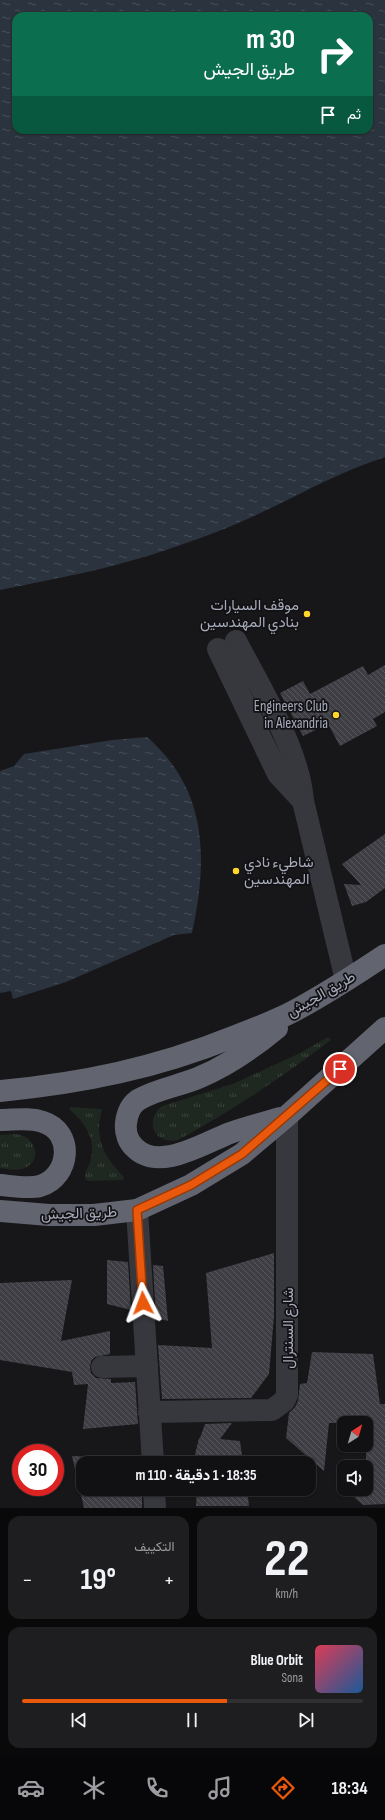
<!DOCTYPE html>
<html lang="ar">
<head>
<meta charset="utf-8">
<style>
  body { margin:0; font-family:"Sofia Sans Condensed",Vazirmatn,sans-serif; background:#1e1e21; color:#f1f3f6; direction:rtl; height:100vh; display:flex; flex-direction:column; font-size:15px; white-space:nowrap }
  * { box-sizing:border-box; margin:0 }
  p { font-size:13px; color:#9c9da0 }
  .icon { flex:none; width:22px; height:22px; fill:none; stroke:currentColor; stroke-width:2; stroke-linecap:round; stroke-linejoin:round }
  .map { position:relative; height:1508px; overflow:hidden; direction:ltr }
  .side { display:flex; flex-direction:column; gap:8px; padding:8px; background:#09090a; flex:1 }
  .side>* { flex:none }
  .hud { position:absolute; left:12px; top:12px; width:361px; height:122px; border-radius:12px; box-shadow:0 1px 3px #0004,0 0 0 1px #303033; direction:rtl; background:#0b6e4f; color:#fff; overflow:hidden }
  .needle { width:26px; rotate:37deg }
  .buttons { position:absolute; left:337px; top:1416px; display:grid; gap:8px }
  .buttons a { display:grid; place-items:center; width:36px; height:36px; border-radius:8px; background:#111013; box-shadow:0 1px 3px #0004,0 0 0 1px #303033; font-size:20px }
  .speed { position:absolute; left:12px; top:1444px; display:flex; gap:8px; font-size:20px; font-weight:700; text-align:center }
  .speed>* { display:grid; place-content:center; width:52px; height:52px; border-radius:50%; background:#111013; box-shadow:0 1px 3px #0004,0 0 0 1px #303033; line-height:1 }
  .speed .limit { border:6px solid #d22; background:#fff; color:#111 }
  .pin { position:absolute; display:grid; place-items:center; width:34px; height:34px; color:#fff; margin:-17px; border:2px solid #fff; border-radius:50%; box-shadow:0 1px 4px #0007 }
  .me { position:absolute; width:44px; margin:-22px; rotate:357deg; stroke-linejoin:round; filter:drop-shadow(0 0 3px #0008) }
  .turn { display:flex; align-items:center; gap:14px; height:84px; padding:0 12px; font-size:18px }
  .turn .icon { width:52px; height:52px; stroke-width:2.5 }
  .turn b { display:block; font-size:28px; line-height:34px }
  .then { display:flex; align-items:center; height:38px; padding:0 12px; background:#0003; gap:8px; font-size:15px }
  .big { font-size:30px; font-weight:700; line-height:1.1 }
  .side .tile { flex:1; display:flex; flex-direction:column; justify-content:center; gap:6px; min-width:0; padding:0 14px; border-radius:12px; background:#1e1e21 }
  .side .dial { align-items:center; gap:0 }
  .dial b { font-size:52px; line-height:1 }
  .song { display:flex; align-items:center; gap:12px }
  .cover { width:48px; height:48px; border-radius:6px; background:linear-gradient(135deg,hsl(350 70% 55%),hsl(210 70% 35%)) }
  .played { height:4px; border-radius:2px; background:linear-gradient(90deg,#ea580c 60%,#303033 60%) }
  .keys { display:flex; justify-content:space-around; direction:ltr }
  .heat { display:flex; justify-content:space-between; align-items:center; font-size:22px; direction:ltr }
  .side .tiles { flex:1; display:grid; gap:8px; grid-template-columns:1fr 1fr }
  .tile:last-child { grid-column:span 2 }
  .trip { position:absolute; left:76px; top:1456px; width:240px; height:40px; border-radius:12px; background:#111013; box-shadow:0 1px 3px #0004,0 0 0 1px #303033; font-weight:700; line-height:40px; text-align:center; direction:rtl }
  .tabs { display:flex; height:64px; justify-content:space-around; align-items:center; background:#070608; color:#9c9da0 }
  .tabs .icon { width:28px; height:28px }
  .tabs .current { color:#ea580c }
  .tabs b { font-size:18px; color:#f1f3f6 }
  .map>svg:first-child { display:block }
</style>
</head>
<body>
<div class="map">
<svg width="385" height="1508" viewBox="0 0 385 1508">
  <defs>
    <pattern id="grass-tufts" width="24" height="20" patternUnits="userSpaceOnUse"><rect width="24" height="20" fill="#1e2720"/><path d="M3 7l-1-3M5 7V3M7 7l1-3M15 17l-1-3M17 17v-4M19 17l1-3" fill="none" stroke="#3c443e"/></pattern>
    <pattern id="water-ripples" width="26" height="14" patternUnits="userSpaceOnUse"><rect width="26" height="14" fill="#2b333e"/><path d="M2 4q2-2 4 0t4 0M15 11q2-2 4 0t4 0" fill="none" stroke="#474e58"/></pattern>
    <pattern id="building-back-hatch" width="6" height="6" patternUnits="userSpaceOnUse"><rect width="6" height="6" fill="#3e3e44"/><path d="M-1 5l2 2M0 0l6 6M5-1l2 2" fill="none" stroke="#57575d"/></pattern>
  </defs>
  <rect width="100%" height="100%" fill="#171619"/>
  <g fill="url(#grass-tufts)">
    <path d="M328,1037L331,1040C282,1077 232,1111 178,1140C155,1145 143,1121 162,1106L235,1083L298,1054Z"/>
    <path d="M71,1107L102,1109C101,1115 99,1121 99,1127C99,1148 110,1163 124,1177L123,1180L89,1181L86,1180C83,1174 87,1171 89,1165C98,1143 87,1124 70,1110L69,1108Z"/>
    <path d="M16,1134C37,1136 44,1163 22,1169C15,1171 7,1169 0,1168V1135Z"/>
  </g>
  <g fill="url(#water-ripples)" fill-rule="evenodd">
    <path d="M0,0H385V457C327,476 276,509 219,531C175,548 129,563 83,573C56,579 28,584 0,590ZM16,16H369V130H16Z"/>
    <path d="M147,737C208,790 208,859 192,933L174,935L66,982L13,999L11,991L0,993V771L14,766L24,754L112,740Z"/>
  </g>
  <g fill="url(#building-back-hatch)">
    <polygon points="385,665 385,712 373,719 377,726 340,746 328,724 303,736 280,693 303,681 310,694 363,666 368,675"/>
    <polygon points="385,834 385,888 366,902 352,906 344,884 361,885 342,864"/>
    <polygon points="274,1253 274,1316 269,1374 251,1398 162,1399 158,1345 212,1348 206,1273"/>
    <polygon points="107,1260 128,1262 131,1310 107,1304"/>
    <polygon points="153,1265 163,1266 168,1321 156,1318"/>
    <polygon points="72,1280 61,1341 110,1331 110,1354 95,1357 91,1361 90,1368 91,1373 96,1378 111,1379 111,1383 135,1382 138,1424 83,1429 88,1384 74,1385 72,1372 0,1360 0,1283"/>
    <polygon points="312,1352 373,1354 380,1404 385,1404 385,1504 363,1505 345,1489 366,1489 366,1423 329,1423 324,1471 286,1438 289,1413 295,1407 298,1401 300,1384 307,1383"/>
    <polygon points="232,1423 220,1439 240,1441 243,1463 193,1463 199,1438 200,1438 205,1424"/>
    <polygon points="72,1456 140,1459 140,1463 83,1463 83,1489 142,1489 142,1508 84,1508"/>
    <polygon points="197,1489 247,1489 249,1506 196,1506"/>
  </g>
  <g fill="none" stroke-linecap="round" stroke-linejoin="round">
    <g stroke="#37373e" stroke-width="22">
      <path d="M236,641C260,688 299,748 303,801L346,980"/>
      <polyline points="218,649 278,774 303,801"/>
      <polyline points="137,1210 153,1463"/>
      <polyline points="102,1367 147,1366"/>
      <polyline points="149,1412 272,1410 284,1401 287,1395 287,1116"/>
      <polyline points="154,1489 155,1508"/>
    </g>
    <g stroke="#62646f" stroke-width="22">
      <path d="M277,1028C253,1048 227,1066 198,1078C179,1086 156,1089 138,1100C131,1105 127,1114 126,1123C125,1132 128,1142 135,1148C159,1172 204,1143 230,1133C247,1127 263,1123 280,1118"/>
      <path d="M0,1091C83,1083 156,1068 233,1037C254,1029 275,1021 294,1011C326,994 355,975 385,955"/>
      <path d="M0,1120C14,1120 30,1117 43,1122C75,1132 70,1177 40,1186C28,1189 12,1186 0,1185"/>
      <polyline points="0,1211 49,1215 94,1215 137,1210 191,1185 242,1154 287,1116 385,1028"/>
    </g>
  </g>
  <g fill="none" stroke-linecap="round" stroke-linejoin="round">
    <defs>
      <polyline id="route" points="143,1303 137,1210 191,1185 242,1154 340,1069"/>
    </defs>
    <use href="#route" stroke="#983908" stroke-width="10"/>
    <use href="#route" stroke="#ea580c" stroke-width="7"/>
  </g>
  <g fill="#ffd728" stroke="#121114" stroke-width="1.5">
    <circle cx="307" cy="614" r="4"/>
    <circle cx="336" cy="715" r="4"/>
    <circle cx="236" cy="871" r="4"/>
  </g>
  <g text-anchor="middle" stroke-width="3.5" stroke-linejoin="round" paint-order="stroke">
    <g font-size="15" fill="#a7aaba" stroke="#121114" text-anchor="end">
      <text x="299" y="610">موقف السيارات<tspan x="299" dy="17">بنادي المهندسين</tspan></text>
      <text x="328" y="711">Engineers Club<tspan x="328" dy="17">in Alexandria</tspan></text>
      <text x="244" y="867" text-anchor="start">شاطيء نادي<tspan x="244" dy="17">المهندسين</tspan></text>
    </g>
    <g font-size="15" fill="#a7aaba" stroke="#121114">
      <text transform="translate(321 994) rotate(-30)" y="5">طريق الجيش</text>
      <text transform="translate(79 1213) rotate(-2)" y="5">طريق الجيش</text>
      <text transform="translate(288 1328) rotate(-90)" y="5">شارع السنترال</text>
    </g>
  </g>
</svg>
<div class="buttons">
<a><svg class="needle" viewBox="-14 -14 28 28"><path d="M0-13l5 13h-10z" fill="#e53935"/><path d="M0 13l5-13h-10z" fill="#9c9da0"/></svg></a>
<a><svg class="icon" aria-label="sound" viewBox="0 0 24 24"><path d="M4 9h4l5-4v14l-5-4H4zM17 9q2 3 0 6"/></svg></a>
</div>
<div class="speed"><div class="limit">30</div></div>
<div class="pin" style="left:340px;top:1069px;background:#d93025"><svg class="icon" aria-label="arrive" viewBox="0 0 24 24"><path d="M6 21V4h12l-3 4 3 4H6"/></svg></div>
<svg class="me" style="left:143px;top:1303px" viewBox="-20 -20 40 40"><path d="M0-17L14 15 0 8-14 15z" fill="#ea580c" stroke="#fff" stroke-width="4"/></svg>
<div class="trip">18:35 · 1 دقيقة · 110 m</div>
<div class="hud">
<div class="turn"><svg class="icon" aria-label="right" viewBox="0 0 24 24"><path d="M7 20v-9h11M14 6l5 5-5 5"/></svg><div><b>30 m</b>طريق الجيش</div></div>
<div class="then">ثم<svg class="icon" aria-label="arrive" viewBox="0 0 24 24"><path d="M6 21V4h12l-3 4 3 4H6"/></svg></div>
</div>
</div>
<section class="side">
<div class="tiles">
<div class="tile dial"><b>22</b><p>km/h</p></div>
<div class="tile"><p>التكييف</p>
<div class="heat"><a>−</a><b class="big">19°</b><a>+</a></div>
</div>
<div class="tile">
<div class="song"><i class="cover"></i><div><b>Blue Orbit</b><p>Sona</p></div></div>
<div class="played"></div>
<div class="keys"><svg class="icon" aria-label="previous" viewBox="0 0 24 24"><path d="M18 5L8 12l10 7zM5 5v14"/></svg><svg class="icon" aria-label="pause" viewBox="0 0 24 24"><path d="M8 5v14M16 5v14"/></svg><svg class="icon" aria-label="next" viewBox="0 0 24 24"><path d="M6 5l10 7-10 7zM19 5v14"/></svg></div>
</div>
</div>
</section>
<nav class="tabs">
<b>18:34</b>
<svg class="icon current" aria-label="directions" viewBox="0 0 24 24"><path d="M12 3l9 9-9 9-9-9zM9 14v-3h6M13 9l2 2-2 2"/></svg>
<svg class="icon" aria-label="music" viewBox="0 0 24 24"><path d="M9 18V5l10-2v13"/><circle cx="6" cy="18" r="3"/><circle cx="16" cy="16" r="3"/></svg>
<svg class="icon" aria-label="phone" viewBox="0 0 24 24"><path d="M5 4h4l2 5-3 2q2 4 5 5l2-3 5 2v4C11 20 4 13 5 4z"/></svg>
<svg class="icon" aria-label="climate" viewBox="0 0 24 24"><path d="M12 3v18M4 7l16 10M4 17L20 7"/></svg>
<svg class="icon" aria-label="car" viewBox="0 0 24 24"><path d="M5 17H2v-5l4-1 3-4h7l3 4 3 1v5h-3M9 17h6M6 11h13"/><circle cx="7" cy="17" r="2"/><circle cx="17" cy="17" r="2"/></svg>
</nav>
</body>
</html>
